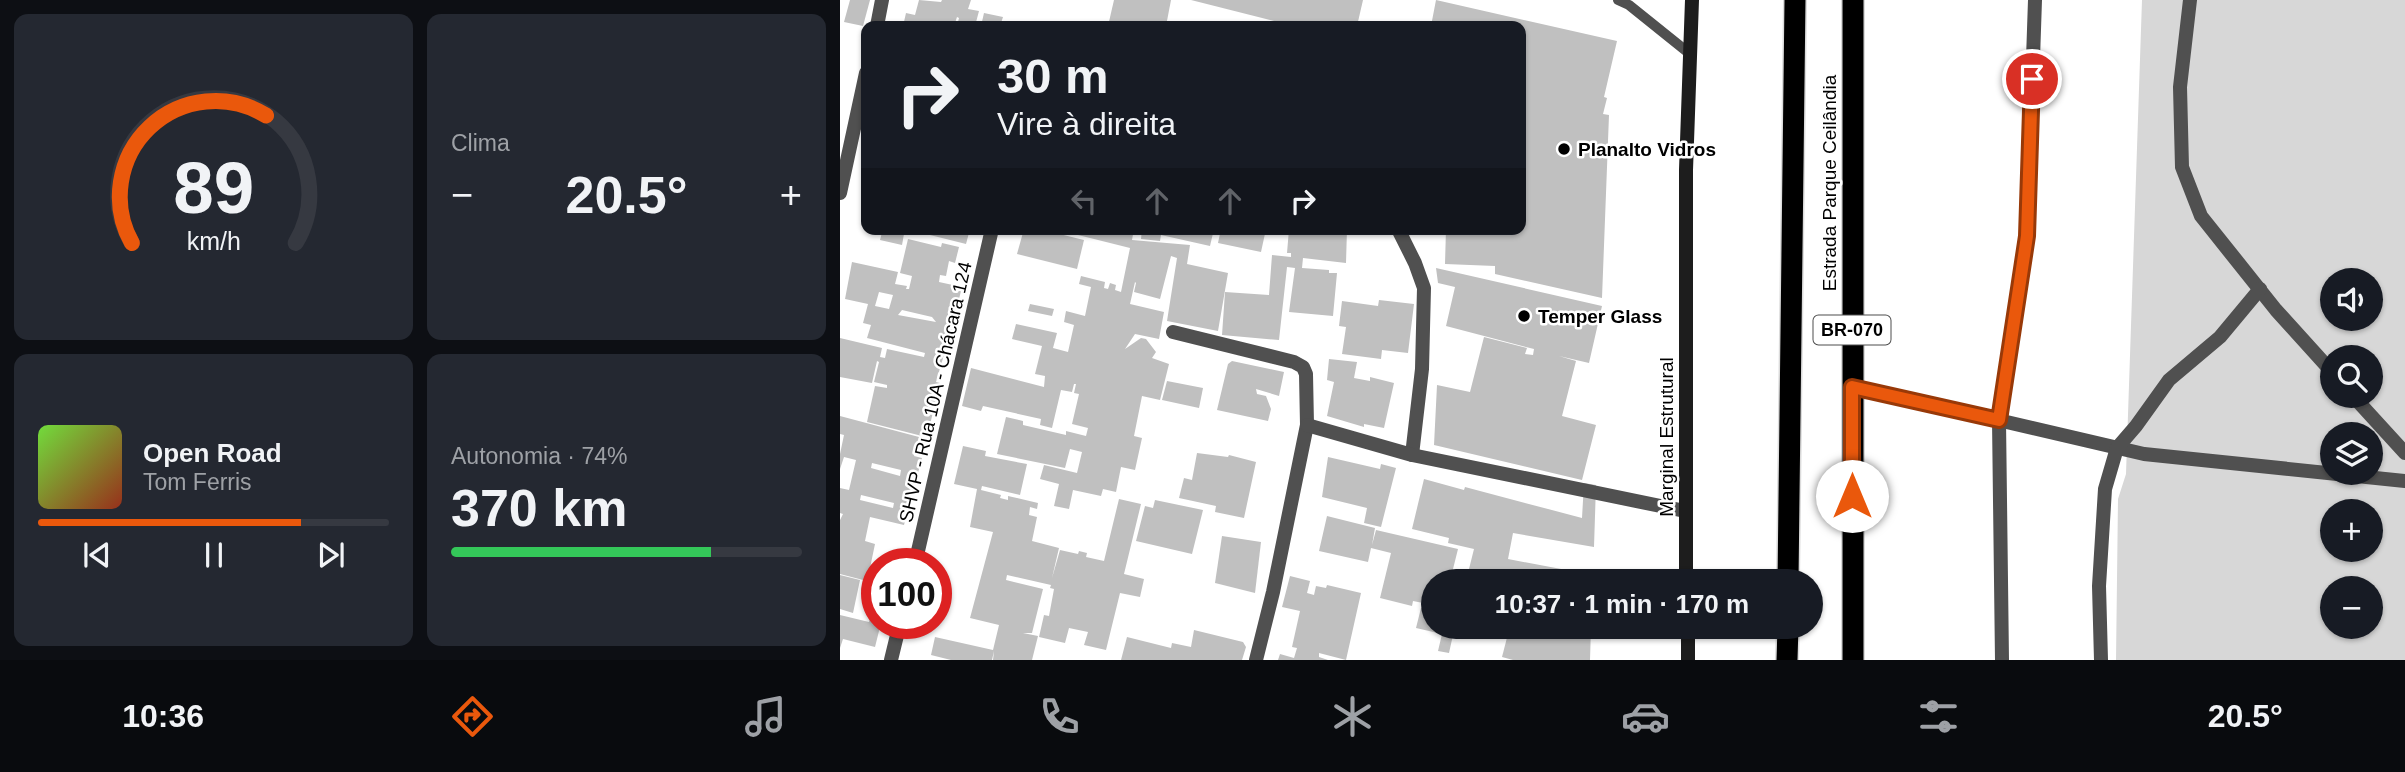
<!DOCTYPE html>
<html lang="pt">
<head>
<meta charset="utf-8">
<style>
  body { margin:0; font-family:Helvetica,sans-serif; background:#242831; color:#f1f3f6; height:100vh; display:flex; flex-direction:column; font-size:26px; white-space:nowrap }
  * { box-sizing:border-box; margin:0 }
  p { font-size:23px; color:#9ea1a6 }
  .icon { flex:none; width:38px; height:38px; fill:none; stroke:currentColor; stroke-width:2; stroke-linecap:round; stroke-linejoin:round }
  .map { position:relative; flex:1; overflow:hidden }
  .sheet { display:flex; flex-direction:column; gap:14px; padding:14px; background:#0d0f14; width:840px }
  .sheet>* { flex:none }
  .hud { position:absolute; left:21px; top:21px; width:665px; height:214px; border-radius:14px; box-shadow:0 2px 5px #0004; background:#171b24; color:#f1f3f6; overflow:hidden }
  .buttons { position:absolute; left:1480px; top:268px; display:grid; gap:14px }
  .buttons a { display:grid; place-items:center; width:63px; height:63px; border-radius:50%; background:#171b24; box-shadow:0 2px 5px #0004; font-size:35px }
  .speed { position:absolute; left:21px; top:548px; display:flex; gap:14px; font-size:35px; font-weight:700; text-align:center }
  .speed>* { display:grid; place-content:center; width:91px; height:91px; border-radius:50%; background:#171b24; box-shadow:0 2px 5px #0004; line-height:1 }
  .speed .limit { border:10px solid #d22; background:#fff; color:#111 }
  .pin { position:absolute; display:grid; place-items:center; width:60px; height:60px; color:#fff; margin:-30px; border:4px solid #fff; border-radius:50%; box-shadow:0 2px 7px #0007 }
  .me { position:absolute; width:77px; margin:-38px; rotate:0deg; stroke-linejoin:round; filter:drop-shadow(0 0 5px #0008) }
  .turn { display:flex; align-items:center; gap:24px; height:147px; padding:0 21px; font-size:32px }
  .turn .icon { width:91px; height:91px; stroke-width:2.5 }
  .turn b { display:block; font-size:49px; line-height:60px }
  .lanes { display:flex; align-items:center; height:66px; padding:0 21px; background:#0003; justify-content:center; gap:35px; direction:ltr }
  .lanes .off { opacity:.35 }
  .big { font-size:52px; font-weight:800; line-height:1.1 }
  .sheet .widget { flex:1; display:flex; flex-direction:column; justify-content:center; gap:10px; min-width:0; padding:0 24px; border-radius:14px; background:#242831 }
  .sheet .dial { align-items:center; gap:0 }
  .dial svg { height:182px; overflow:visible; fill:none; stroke:#363941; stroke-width:7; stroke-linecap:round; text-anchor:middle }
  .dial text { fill:#f1f3f6; stroke:none }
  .song { display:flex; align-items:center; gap:21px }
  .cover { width:84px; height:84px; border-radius:10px; background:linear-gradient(135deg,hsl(100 70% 55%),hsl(10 70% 35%)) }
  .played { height:7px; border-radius:4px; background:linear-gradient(90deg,#ea580c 75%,#363941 75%) }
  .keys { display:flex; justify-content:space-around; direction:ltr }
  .heat { display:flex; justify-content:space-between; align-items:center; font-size:38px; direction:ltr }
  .charge { height:10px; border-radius:5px; background:linear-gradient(90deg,#34c759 74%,#363941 0) }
  .sheet .tiles { flex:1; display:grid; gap:14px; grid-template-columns:repeat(2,1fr) }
  .trip { position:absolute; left:581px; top:569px; width:402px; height:70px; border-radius:35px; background:#171b24; box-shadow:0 2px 5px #0004; font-weight:800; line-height:70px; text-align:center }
  .dock { display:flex; height:112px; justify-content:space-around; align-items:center; background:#090b0e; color:#9ea1a6 }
  .dock .icon { width:49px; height:49px }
  .dock .on { color:#ea580c }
  .dock b { font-size:32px; color:#f1f3f6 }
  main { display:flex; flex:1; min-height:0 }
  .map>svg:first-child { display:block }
</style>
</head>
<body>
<main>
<section class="sheet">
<div class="tiles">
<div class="widget dial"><svg viewBox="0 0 100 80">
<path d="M14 69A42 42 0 1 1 86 69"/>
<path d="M14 69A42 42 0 0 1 73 13" stroke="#ea580c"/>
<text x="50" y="56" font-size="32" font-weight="700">89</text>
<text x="50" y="72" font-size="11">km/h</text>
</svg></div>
<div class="widget"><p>Clima</p>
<div class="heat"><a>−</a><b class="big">20.5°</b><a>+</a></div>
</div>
<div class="widget">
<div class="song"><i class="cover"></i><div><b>Open Road</b><p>Tom Ferris</p></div></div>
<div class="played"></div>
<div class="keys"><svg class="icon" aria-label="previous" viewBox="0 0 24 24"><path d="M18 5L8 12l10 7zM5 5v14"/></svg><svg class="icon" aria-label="pause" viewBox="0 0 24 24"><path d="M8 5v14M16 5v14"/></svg><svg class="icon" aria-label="next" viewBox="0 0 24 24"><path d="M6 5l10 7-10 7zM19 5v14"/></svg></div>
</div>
<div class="widget"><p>Autonomia · 74%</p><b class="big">370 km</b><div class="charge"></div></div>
</div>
</section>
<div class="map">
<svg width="1565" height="660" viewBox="0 0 1565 660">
  <rect width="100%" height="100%" fill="#fff"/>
  <path fill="#d7d7d7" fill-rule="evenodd" d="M1302,0H1565V660H1276L1278,499L1286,474ZM1493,280H1531V318H1493ZM1493,357H1531V396H1493ZM1493,434H1531V472H1493ZM1493,511H1531V550H1493ZM1493,588H1531V626H1493Z"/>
  <g fill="#c0c0c0" fill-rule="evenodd">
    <polygon points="10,0 30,0 23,26 4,22"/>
    <polygon points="79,0 101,2 102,0 131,0 128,9 139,11 135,26 117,26 119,18 117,17 114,26 63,26 66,13 75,15"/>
    <polygon points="274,0 331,0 326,26 268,26"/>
    <polygon points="351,0 523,0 517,26 454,26"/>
    <polygon points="596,0 777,41 764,97 767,98 763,114 769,115 762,298 655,274 655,266 605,264 606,229 681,229 681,26 591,26"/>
    <polygon points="144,13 163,17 160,26 141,26"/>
    <polygon points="43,229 64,234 62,245 40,240"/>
    <polygon points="82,229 130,229 126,244 82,233"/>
    <polygon points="184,229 199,229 244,240 237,269 177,254"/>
    <polygon points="214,229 268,229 281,232 282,229 294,229 292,240 350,245 347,264 388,273 378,331 327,321 337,258 331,256 320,299 294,292 296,283 295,282 290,304 324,312 319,339 295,334 285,349 301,338 306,339 316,352 312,358 329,364 320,400 302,396 294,436 302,438 295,470 281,467 276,492 263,489 261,496 233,490 229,509 214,506 219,484 200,479 204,465 237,473 242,452 230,449 225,468 157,454 166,417 183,421 183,425 226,435 226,431 246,436 248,428 232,424 239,394 234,393 236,384 234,384 232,392 221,390 212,428 200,425 201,419 143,406 141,411 122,406 131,368 204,387 205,376 195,374 202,346 172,339 176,324 217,333 213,348 228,352 234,325 224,322 226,311 245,316 251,287 239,284 241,276 265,282 264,288 268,289 270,283 276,285 275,290 281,292 290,248"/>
    <polygon points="302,229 374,229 370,246 321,235 320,241 301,239"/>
    <polygon points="381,229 426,229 421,252 378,243"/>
    <polygon points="449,229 507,229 506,263 463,258 462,268 489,270 489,273 497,273 493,316 449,312 455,268 447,267 439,340 382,335 385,292 429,295 432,255 451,257 451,253 447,253"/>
    <path d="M68,239L101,247L102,243L119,247L115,263L109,261L106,276L100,275L99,282L122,287L118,303L112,301L106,322L113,324L96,382L100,383L87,437L84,436L86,424L82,436L27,422L35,386L47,388V385L34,382L39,362L37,361L32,383L0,377V338L42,348L40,357L45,358L47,349L84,357L85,353L27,338L31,325L23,323L28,304L5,299L12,262L58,272L55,284L67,286L66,289H69L72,276L60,273ZM39,292L53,295L49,309L35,306ZM62,310L92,317L96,322L58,315Z"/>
    <polygon points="596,268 762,306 749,363 719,356 736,361 722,416 756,425 742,480 594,445 597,385 630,392 644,337 687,348 685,354 693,355 694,349 606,326 615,287 598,283"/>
    <polygon points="539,300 574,304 568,353 542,350 541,359 502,354 506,327 499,326 502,301 538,306"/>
    <polygon points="190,304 214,309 212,316 188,311"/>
    <polygon points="489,359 517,362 514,378 530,381 530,377 554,383 544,428 524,424 524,427 487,416 494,382 487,380"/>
    <polygon points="392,361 444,372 439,396 416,389 417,394 426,396 431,409 428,421 377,410 388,364"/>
    <polygon points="327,381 363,388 359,408 322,400"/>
    <path d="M0,416L79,437L74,456L82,458L64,525L30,517L25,541L35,544L30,568L37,569V623H41L35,647L3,639L0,648V615L29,622L31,615L26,614L28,603L33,605L35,594L21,591L23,580L0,574V520L3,514L0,513V488L9,490L16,460L4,457L0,469V454L4,435L0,434ZM32,463L61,470L60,476L31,468ZM21,495L54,503L53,508L20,500Z"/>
    <polygon points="123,446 146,451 145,456 187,464 180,495 142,486 141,490 161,495 160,498 168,500 168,496 198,503 197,509 190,507 189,515 197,517 192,541 219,548 212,578 220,550 238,554 239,551 247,553 246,557 264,561 279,499 301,504 284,574 304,579 300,597 280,593 266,650 244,645 248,632 229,628 225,643 199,637 204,615 209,616 214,589 210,588 211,585 167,575 166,580 203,589 192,633 183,633 198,636 192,660 153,660 154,651 152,660 111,660 91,655 95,637 153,650 159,625 130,618 153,532 130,527 137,489 114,484"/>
    <polygon points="357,453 388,457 389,455 416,462 404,518 375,512 376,506 339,498 344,478 352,480"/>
    <polygon points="488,457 540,469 541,464 556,468 541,527 524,523 527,508 482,497"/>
    <polygon points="584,479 624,490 625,487 742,518 744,483 756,485 754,547 673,533 668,559 753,575 753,581 626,581 634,549 608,543 609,538 572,529"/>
    <polygon points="315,500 363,510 352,554 296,541 305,506 313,508"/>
    <polygon points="487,516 535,528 532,545 536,530 618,549 610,581 593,581 593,605 573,601 572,606 540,598 551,553 531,548 528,562 479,551"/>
    <polygon points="382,536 421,542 415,593 375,583"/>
    <polygon points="0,575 20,580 13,613 0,609"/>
    <polygon points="450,576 470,581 467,593 474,595 476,586 486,588 487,585 521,593 506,660 479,653 479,657 488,660 438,660 440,654 454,658 457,648 452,647 460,611 442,607"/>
    <polygon points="581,608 593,611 593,626 615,626 609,653 598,651 602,634 576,628"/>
    <polygon points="670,626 751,626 750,660 673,660 662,657"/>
    <polygon points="354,630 403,642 406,647 402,660 281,660 287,637 331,648 332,643 351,647"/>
  </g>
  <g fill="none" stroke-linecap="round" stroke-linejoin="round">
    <defs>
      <g id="motorway">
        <polyline points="948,581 955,0"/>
        <polyline points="947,660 948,626"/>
        <polyline points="1013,660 1013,0"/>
      </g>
    </defs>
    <use href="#motorway" stroke="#dbdbdb" stroke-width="24"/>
    <polyline stroke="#505050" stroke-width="10" points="778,0 789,5 850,54"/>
    <g stroke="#505050" stroke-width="14">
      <polyline points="1350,0 1340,87 1342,167 1361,216 1436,310 1493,373"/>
      <polyline points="37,26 42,0"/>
      <polyline points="0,193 26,73"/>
      <polyline points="558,229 575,263 584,288 582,369 572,455"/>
      <polyline points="333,332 454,362 463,367 466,374 467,425 433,592 416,660"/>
      <polyline points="1012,386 1304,454 1565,481"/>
      <polyline points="1513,396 1565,453"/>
      <polyline points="467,425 572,455 845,511"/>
      <polyline points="75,564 152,229"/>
      <polyline points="51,660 60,623"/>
      <polyline points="1162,660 1159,420 1187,236 1195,0"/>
      <polyline points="1261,660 1259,586 1265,489 1277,448 1296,426 1329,380 1380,337 1420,289"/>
    </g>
    <g stroke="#1d1d1d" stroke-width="14">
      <polyline points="846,581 846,170 852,0"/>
      <polyline points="848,626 848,660"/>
    </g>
    <use href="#motorway" stroke="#000" stroke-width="21"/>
  </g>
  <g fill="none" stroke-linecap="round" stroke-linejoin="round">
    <defs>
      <polyline id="route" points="1012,496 1012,387 1159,420 1187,236 1192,79"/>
    </defs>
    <use href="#route" stroke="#983908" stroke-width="18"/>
    <use href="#route" stroke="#ea580c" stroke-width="12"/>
  </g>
  <g fill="#000" stroke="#fff" stroke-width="2.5">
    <circle cx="724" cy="149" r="7"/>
    <circle cx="684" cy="316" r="7"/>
  </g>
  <g text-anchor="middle" stroke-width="5" stroke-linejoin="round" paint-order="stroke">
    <rect fill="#fff" stroke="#4c4c4c" stroke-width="2" x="973.5" y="315.5" width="77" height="29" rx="5"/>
    <g font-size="18" font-weight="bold" fill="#000">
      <text x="1012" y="336">BR-070</text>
    </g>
    <g font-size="19" font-weight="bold" fill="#000" stroke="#fff" text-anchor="start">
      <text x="738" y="156">Planalto Vidros</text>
      <text x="698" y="323">Temper Glass</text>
    </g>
    <g font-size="19" fill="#000" stroke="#fff">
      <text transform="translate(989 183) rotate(-90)" y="7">Estrada Parque Ceilândia</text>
      <text transform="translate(95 392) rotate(-77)" y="7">SHVP - Rua 10A - Chácara 124</text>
      <text transform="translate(826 437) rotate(-90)" y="7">Marginal Estrutural</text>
    </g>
  </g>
</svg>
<div class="buttons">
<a><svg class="icon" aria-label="sound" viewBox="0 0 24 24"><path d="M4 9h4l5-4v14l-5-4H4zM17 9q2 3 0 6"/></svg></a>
<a><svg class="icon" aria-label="search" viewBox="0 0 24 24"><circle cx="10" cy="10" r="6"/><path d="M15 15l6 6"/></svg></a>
<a><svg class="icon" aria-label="layers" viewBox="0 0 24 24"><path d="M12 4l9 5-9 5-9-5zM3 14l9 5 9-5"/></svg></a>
<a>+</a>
<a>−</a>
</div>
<div class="speed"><div class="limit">100</div></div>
<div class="pin" style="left:1192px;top:79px;background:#d93025"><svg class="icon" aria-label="arrive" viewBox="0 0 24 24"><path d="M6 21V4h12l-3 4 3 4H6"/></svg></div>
<svg class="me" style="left:1012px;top:496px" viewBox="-20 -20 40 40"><circle r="19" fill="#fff"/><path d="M0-13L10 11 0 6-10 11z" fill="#ea580c"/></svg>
<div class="trip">10:37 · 1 min · 170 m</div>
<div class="hud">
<div class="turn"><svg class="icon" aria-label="right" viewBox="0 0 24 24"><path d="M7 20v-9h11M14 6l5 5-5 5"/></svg><div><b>30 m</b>Vire à direita</div></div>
<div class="lanes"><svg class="icon off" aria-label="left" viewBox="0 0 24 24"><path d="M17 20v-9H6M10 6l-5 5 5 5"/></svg><svg class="icon off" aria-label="ahead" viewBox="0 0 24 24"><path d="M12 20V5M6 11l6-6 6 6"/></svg><svg class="icon off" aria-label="ahead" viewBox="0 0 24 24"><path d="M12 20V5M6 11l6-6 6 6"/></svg><svg class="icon" aria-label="right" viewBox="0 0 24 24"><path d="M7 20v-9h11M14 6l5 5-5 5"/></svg></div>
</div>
</div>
</main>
<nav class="dock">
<b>10:36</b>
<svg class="icon on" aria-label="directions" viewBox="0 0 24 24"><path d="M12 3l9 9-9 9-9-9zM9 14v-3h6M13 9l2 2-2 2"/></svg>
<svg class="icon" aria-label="music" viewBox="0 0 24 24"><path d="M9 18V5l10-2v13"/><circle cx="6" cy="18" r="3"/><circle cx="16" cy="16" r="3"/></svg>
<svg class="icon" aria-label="phone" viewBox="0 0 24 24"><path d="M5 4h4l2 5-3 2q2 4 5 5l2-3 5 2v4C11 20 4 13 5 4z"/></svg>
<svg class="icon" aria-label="climate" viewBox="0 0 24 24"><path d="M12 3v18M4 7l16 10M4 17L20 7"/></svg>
<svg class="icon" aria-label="car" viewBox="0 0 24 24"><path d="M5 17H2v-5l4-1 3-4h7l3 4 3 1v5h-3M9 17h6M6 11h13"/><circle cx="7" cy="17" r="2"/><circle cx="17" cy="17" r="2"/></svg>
<svg class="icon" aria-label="filters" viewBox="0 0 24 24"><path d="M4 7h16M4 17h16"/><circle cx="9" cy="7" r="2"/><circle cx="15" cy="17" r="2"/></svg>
<b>20.5°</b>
</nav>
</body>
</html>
